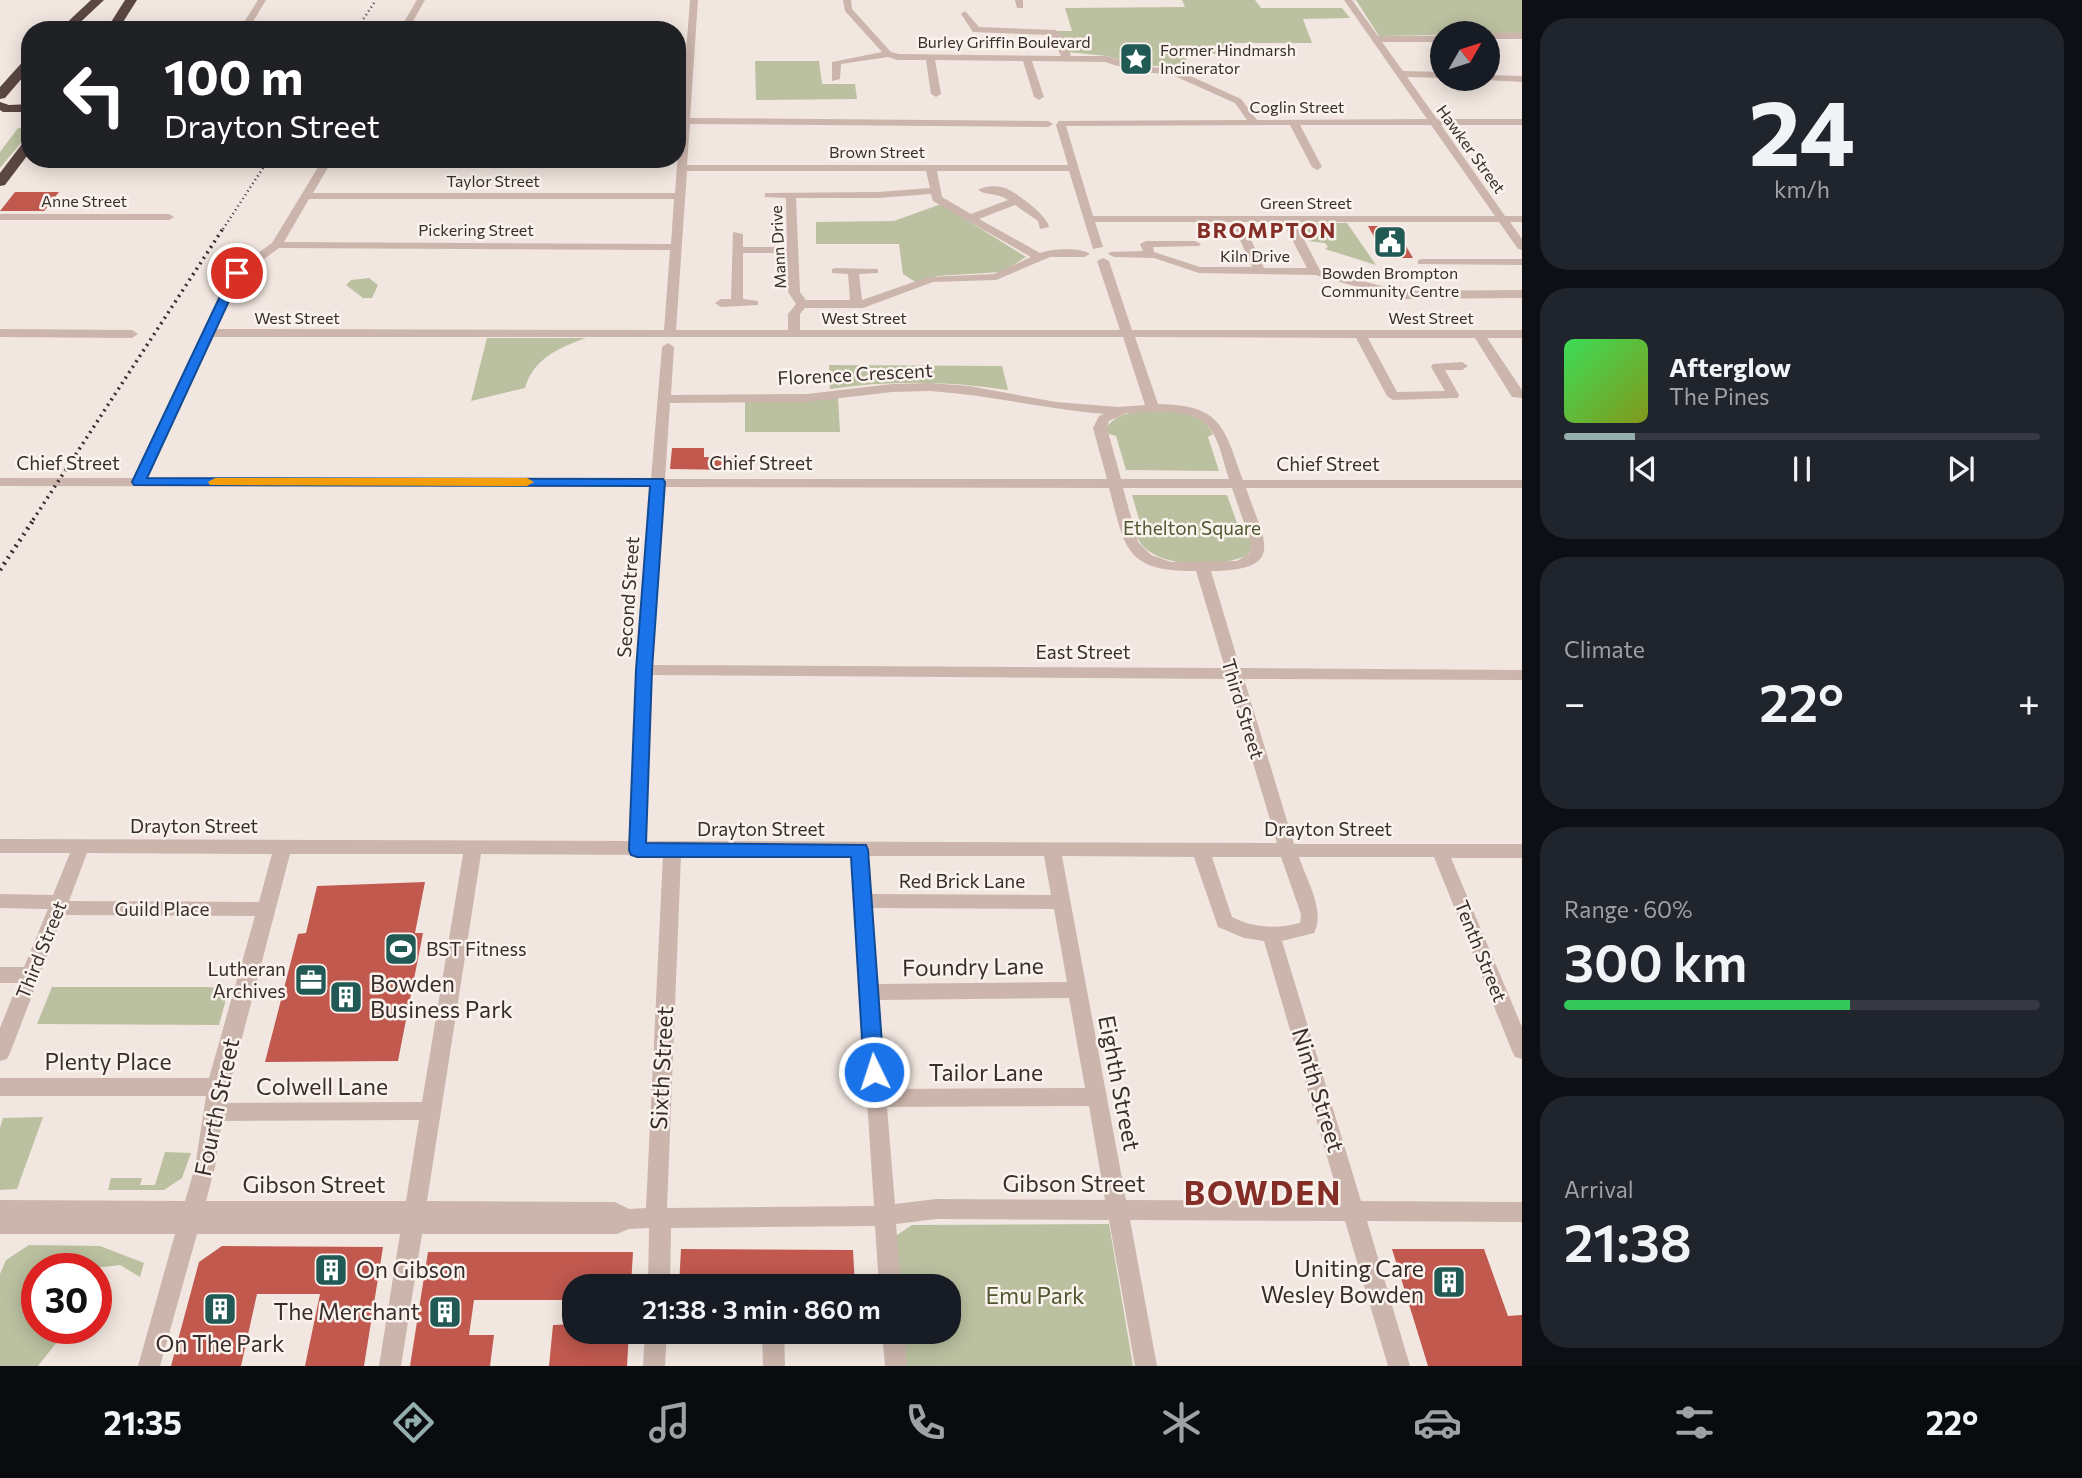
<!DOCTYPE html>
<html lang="en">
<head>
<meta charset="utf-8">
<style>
  body { margin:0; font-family:Commissioner,sans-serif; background:#20242c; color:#f1f3f6; height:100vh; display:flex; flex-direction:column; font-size:26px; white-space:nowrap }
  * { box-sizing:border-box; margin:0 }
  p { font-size:23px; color:#9ea1a6 }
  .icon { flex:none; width:38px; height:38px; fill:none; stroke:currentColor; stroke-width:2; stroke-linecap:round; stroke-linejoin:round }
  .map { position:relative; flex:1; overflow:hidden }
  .sheet { display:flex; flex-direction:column; gap:18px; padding:18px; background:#0d0f14; width:560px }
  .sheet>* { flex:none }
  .hud { position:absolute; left:21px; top:21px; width:665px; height:147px; border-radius:28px; box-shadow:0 4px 18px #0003; background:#202124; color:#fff; overflow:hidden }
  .needle { width:46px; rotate:51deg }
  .controls { position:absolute; left:1430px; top:21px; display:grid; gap:14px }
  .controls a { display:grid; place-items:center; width:70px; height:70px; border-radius:50%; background:#171b24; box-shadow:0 4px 18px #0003; font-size:35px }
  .speed { position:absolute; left:21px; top:1253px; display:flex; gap:14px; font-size:35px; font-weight:700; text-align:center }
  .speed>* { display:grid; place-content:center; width:91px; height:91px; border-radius:50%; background:#171b24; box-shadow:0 4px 18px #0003; line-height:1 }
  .speed .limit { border:10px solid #d22; background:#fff; color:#111 }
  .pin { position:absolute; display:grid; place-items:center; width:60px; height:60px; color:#fff; margin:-30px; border:4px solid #fff; border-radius:50%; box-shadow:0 2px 7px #0007 }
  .me { position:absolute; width:77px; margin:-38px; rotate:356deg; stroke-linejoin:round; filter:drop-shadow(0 0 5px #0008) }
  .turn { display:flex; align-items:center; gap:24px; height:147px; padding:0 28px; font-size:32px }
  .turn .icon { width:91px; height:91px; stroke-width:2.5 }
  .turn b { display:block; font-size:49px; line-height:60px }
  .big { font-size:52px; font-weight:600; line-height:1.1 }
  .sheet .card { flex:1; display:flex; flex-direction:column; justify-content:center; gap:10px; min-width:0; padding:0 24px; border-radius:28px; background:#20242c }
  .sheet .dial { align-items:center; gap:0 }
  .dial b { font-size:91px; line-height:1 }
  .song { display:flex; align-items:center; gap:21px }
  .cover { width:84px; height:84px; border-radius:10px; background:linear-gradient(135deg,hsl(130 70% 55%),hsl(70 70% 35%)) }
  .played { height:7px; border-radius:4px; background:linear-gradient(90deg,#93aead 15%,#363941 15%) }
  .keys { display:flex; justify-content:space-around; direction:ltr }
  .heat { display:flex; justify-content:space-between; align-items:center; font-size:38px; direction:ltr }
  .charge { height:10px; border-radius:5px; background:linear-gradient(90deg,#34c759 60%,#363941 0) }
  .trip { position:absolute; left:562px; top:1274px; width:399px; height:70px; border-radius:28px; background:#171b24; box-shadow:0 4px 18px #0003; font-weight:600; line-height:70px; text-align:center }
  .tab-bar { display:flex; height:112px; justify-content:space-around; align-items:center; background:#090b0e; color:#9ea1a6 }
  .tab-bar .icon { width:49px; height:49px }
  .tab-bar .current { color:#93aead }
  .tab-bar b { font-size:32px; color:#f1f3f6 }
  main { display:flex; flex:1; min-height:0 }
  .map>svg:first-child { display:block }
</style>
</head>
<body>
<main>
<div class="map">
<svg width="1522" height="1366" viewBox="0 0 1522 1366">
  <rect width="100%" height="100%" fill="#f2e7e0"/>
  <g fill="#bbc1a0">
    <polygon points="1182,0 1255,0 1261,8 1342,8 1350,18 1303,19 1312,43 1225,43 1229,53 1189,55 1179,71 1162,66 1137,66 1107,56 1068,52 1060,34 1055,31 1072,31 1065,8 1185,7"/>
    <polygon points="1356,0 1522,0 1522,34 1379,36"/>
    <polygon points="755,61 819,61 822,84 855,84 857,99 756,100"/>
    <polygon points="18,128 30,128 30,132 0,168 0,152"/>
    <polygon points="941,204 1026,257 1002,272 937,276 917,283 903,274 899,244 816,244 816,222 894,221"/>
    <polygon points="1299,223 1347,223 1376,265 1325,249 1328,247 1325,243 1308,241"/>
    <polygon points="369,278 378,285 372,298 363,298 346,285 351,280"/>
    <path d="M487,338H586C560,347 533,359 525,388L471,401Z"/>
    <path d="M829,365L1002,366L1008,390C948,381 890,380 830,389Z"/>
    <polygon points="838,397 840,432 745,432 745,402"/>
    <path d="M1177,412C1193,415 1206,419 1213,434L1208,437L1219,471L1126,470L1116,436L1109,434L1106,428C1121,406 1153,412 1177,412Z"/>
    <path d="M1132,495H1227L1242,537L1250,538L1252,547L1248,555C1222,568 1151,570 1137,537L1144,536Z"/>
    <polygon points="52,987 205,987 229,988 219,1025 37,1024"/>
    <polygon points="43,1117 17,1189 0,1190 0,1128 3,1118"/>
    <polygon points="165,1152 191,1153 182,1178 164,1190 108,1190 111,1178 142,1178 140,1185 155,1185"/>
    <polygon points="1109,1224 1133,1366 905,1366 902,1332 948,1332 948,1286 898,1286 895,1255 897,1235 912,1225"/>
    <polygon points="29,1245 100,1246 144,1263 140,1277 120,1265 86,1269 37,1269 37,1328 68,1328 38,1366 0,1366 0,1274 6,1260"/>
  </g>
  <g fill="#c1594f">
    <polygon points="15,192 59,192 44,211 0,211"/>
    <polygon points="1368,226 1394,226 1413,258 1386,258"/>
    <polygon points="672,448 704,448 704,457 734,458 734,470 670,469"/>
    <polygon points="425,882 415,933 423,933 398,1061 265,1062 298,934 306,933 317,886"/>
    <polygon points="222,1246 383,1247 364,1366 305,1366 320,1294 257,1294 241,1366 171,1366 199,1262"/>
    <polygon points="681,1249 853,1250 855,1286 679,1286"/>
    <polygon points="1392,1249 1484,1249 1508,1316 1522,1315 1522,1366 1428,1366"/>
    <polygon points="428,1252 633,1252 631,1286 574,1286 574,1300 474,1300 469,1335 494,1335 490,1366 410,1366"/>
    <polygon points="574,1324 574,1332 629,1332 627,1366 549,1366 553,1325"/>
  </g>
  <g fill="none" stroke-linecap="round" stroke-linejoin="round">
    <g fill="#cbb5ac" fill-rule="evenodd">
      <polygon points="258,0 266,0 248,30 239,30"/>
      <polygon points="417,0 425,0 408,30 399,30"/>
      <path d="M690,0H698L690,118L1048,121L1053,124L1048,127L690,124L687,165H1068L1056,125L1059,121L1247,120L1235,103L1170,74L1137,72L1105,62L1032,61L1044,97L1039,100L1034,97L1023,61L935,60L941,94L936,97L931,94L926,60H898L888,57L841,64L840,79L832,81V62L882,52L845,11L843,0H851L852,9L891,52L899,54L1061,56L1051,35L973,32L961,14L965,11L979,27L1056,30L1064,38L1071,56H1106L1138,66L1175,69L1241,99L1257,120L1427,119L1344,0H1352L1378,36H1442V42H1382L1403,71L1442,72V78L1407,77L1437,119H1522V125H1441L1505,216H1522V222H1510L1522,239V250L1518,249L1499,222H1243L1264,268H1307L1287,230L1293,227L1299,230L1320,270L1401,291L1522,290V298L1401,299L1315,275L1199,273L1154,258L1114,257L1108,254L1110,252L1143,251L1140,244L1146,241H1195L1201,244L1199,246L1153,247L1154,252L1200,267H1252L1232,222H1095L1103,247L1093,249L1069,171H937L942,197L971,214L1008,200C997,192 986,196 978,190C984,186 997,185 1005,188C1016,192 1048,216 1049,227L1040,229L1038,221L1015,205L979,219L1040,253C1052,249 1079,247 1090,254L1084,257H1050L996,280L933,282L863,308H805L800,314V330H1120L1097,261L1103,258L1109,261L1132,330H1522V338H1487L1522,390V398L1512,397L1475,338H1368L1397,392L1445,391L1431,367L1433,364L1462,362L1468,366L1462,370H1445L1459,395L1458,398L1393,400L1387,396L1356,338L1135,337L1158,404C1222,405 1224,427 1243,480H1522V488H1246C1264,541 1288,570 1211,571L1240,668L1522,670V680L1244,679L1294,844H1522V858H1451L1522,1027V1059L1515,1057L1512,1051L1434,857H1299C1306,879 1326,911 1314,933L1282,941L1361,1201L1522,1202V1222L1367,1221L1410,1366H1388L1345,1221L1130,1220L1157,1366H1135L1109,1220L936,1219L896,1224L901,1286H879L875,1226L671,1228L670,1286H648L649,1228L629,1229L617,1234H422L401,1366H379L400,1234H197L160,1366H138L175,1234H0V1200L185,1201L195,1167L206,1096H0V1078H209L255,916L63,915L10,1053L7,1059L0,1061V1028L18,983H0V967H24L48,909L0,908V894L53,895L70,853H0V839L629,841L636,670L651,487L0,486V478H133L231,273L272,243L323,159H333L313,193H675L680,124H677V118H681ZM1290,125L1312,167L1317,170L1322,167L1300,125H1431L1495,216H1093L1066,126ZM687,171H926L930,188L878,192L765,193V197L786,198L787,247H743V234L733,232L731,299H721L715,303L721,307L758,305V301L743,299V253H787L788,292L796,304L788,314V330H676ZM931,194L933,201L1031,257L994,274L928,277L862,300L859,274L878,273V269L836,268L832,269V273L848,274L850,300H806L800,292L796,198H878ZM309,199H674L671,244L284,242ZM279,248L670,250L664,330L216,329L242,275ZM213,337H1123L1145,405L1118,407L1056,402L969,386L930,383L892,384L807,394L671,395L674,347L668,343L662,347L651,479L147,478ZM930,391C989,395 1046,409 1104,414L1099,416L1093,428L1107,479H665L670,403L807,402L892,392ZM1127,413C1153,412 1199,406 1213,433C1221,447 1224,465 1229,479H1121L1107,428L1109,421ZM664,487L1109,488C1125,547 1124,572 1196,571L1225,668L652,665ZM1123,488H1232L1252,546L1249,554L1237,561L1171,562L1151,555L1138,542ZM652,675L1228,679L1277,843L646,841ZM87,853L272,854L259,902L69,901ZM290,854H463L422,1102L225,1103ZM481,854L663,855L646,1208L629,1209L615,1202L427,1201ZM681,855L851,856L874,1206L667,1208ZM868,856H1044L1051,895L871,894ZM1062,856L1194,857L1218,927L1244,938L1264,941L1340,1201L1126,1200ZM1212,857H1281L1301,914L1300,923C1276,929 1253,928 1232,917ZM872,908L1054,909L1067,982L878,984ZM1069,998L1085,1088L886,1089L879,1000ZM1089,1106L1105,1200L936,1199L895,1204L887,1107ZM419,1120L406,1201H206L215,1167L222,1121Z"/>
      <polygon points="1015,0 1023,0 1023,8 1017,8"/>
      <rect x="1488" y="33" width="34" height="6"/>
      <polygon points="1488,75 1522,76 1522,82 1485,80"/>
      <polygon points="0,214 169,214 174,217 169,220 0,220"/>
      <polygon points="1422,259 1522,259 1522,265 1418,264 1418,260"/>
      <polygon points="0,329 132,330 138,334 132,338 0,337"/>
      <polygon points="645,1332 667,1332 665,1366 643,1366"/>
      <polygon points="762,1332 784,1332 785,1366 763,1366"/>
      <polygon points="882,1332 904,1332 907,1366 885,1366"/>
    </g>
    <g fill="#5a4642" fill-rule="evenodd">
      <polygon points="91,0 104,0 72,30 59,30"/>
      <polygon points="125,0 137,0 118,30 106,30"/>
      <polygon points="30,57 30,69 5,98 0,99 0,87 26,58"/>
      <polygon points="0,102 9,105 30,104 30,112 3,112 0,110"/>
      <polygon points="30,139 30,152 5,185 0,186 0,173 25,140"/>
    </g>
    <g stroke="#392d2b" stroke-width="2.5" stroke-dasharray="1 3.5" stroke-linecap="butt">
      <polyline points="356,30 376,0"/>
      <polyline points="223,229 269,159"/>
    </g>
    <polyline stroke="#392d2b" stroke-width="3.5" stroke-dasharray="2 4.5" stroke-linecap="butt" points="33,520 224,227"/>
    <polyline stroke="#392d2b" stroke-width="4.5" stroke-dasharray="2 5" stroke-linecap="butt" points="0,570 34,519"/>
  </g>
  <polygon fill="#1a73e8" stroke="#114b97" stroke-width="2" points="237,270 242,273 147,478 663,479 665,482 652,670 646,843 866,845 868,850 884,1072 881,1078 874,1080 867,1078 864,1072 851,857 637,857 631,855 629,850 636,670 650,486 134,485 132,482 231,273"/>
  <polygon fill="#f59e0b" points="215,478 527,478 534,482 527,486 210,485 208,482"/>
  <defs>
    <symbol id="sight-square" viewBox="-11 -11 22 22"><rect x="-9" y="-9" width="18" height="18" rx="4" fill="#215954" stroke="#faf2ed"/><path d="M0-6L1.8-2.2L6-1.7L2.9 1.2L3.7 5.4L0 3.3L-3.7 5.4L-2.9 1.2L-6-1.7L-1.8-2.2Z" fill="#fff"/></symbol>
    <symbol id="civic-square" viewBox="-11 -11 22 22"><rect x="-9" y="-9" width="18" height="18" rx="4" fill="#215954" stroke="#faf2ed"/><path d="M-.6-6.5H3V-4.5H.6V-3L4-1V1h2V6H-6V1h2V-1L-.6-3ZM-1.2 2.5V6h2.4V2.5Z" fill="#fff"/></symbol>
    <symbol id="stadium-square" viewBox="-11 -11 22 22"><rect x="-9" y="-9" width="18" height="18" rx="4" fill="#215954" stroke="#faf2ed"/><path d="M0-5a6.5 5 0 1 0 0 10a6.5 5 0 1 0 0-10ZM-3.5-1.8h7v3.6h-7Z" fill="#fff"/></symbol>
    <symbol id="office-square" viewBox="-11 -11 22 22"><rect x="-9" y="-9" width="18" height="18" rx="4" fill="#215954" stroke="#faf2ed"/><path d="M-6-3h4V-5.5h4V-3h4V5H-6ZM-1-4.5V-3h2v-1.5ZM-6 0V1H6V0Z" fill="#fff"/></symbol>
    <symbol id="building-square" viewBox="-11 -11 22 22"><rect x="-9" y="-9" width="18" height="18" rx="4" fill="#215954" stroke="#faf2ed"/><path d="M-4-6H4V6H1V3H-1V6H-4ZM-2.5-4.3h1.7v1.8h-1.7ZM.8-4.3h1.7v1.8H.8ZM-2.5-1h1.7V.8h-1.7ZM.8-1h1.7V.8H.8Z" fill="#fff"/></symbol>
  </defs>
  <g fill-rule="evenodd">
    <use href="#sight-square" x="1117" y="40" width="38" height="38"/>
    <use href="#civic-square" x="1371" y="223" width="38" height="38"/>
    <use href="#stadium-square" x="382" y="930" width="38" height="38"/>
    <use href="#office-square" x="292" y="961" width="38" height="38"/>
    <use href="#building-square" x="327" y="978" width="38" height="38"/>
    <use href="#building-square" x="312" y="1251" width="38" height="38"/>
    <use href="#building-square" x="1430" y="1263" width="38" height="38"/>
    <use href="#building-square" x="201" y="1290" width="38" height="38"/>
    <use href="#building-square" x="426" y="1293" width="38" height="38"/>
  </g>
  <g text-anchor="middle" stroke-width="5" stroke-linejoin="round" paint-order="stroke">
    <g font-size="16" fill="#392d2b" stroke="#faf2ed">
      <text x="1004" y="48">Burley Griffin Boulevard</text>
      <text x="1297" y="113">Coglin Street</text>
      <text transform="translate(1471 149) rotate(54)" y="6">Hawker Street</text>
      <text x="877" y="158">Brown Street</text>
      <text x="493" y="187">Taylor Street</text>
      <text x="84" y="207">Anne Street</text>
      <text x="1306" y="209">Green Street</text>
      <text x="476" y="236">Pickering Street</text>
      <text transform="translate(778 247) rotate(-93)" y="6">Mann Drive</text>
      <text x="1255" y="262">Kiln Drive</text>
      <text x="297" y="324">West Street</text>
      <text x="864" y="324">West Street</text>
      <text x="1431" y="324">West Street</text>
    </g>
    <g font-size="16" fill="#392d2b" stroke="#faf2ed" text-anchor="start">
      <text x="1160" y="56">Former Hindmarsh<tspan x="1160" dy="18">Incinerator</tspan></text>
      <text x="1390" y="279" text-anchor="middle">Bowden Brompton<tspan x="1390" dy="18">Community Centre</tspan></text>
    </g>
    <g font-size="19" fill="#392d2b" stroke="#faf2ed">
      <text transform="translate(855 374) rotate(-3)" y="7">Florence Crescent</text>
      <text x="68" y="470">Chief Street</text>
      <text x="761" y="470">Chief Street</text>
      <text x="1328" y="471">Chief Street</text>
      <text transform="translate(628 597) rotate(-86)" y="7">Second Street</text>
      <text x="1083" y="659">East Street</text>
      <text transform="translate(1243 709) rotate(73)" y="7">Third Street</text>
      <text x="194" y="833">Drayton Street</text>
      <text x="761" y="836">Drayton Street</text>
      <text x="1328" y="836">Drayton Street</text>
      <text x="962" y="888">Red Brick Lane</text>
      <text x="162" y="916">Guild Place</text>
      <text transform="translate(41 950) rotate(-68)" y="7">Third Street</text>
      <text transform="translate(1481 951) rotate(68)" y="7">Tenth Street</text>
    </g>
    <g font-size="19" fill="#4e572f" stroke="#faf2ed">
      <text x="1192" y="535">Ethelton Square</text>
    </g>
    <g font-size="19" fill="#392d2b" stroke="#faf2ed" text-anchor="start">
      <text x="426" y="956">BST Fitness</text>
      <text x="286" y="976" text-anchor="end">Lutheran<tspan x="286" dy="22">Archives</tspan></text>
    </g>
    <g font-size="21" font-weight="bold" letter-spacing="2" fill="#852e27" stroke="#faf2ed">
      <text x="1267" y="238">BROMPTON</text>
    </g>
    <g font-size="23" fill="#392d2b" stroke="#faf2ed">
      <text transform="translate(973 967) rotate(-1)" y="8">Foundry Lane</text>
      <text x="108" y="1070">Plenty Place</text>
      <text transform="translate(662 1068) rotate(-87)" y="8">Sixth Street</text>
      <text x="986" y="1081">Tailor Lane</text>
      <text transform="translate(1119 1083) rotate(79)" y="8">Eighth Street</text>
      <text x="322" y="1095">Colwell Lane</text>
      <text transform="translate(1318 1090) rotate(73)" y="8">Ninth Street</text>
      <text transform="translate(217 1107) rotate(-78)" y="8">Fourth Street</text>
      <text x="1074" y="1192">Gibson Street</text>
      <text x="314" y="1193">Gibson Street</text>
    </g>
    <g font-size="23" fill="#392d2b" stroke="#faf2ed" text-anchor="start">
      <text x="370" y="992">Bowden<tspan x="370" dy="26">Business Park</tspan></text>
      <text x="1424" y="1277" text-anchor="end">Uniting Care<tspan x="1424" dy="26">Wesley Bowden</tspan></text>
      <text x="356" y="1278">On Gibson</text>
      <text x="420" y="1320" text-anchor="end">The Merchant</text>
      <text x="220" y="1352" text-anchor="middle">On The Park</text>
    </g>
    <g font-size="23" fill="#4e572f" stroke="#faf2ed">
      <text x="1035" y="1304">Emu Park</text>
    </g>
    <g font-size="32" font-weight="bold" letter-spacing="2" fill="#852e27" stroke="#faf2ed">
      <text x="1263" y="1205">BOWDEN</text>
    </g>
  </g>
</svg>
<div class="controls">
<a><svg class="needle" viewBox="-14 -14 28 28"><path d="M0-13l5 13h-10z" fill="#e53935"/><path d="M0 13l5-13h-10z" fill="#9ea1a6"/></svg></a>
</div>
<div class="speed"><div class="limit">30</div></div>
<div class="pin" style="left:237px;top:273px;background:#d93025"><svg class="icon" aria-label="arrive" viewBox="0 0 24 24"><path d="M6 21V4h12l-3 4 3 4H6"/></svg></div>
<svg class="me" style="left:874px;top:1072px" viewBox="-20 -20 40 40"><circle r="17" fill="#1a73e8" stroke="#fff" stroke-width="3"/><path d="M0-11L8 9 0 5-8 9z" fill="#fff"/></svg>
<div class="trip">21:38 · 3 min · 860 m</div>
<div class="hud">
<div class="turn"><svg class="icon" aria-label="left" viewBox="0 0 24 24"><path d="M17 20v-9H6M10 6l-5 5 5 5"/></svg><div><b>100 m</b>Drayton Street</div></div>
</div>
</div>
<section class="sheet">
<div class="card dial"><b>24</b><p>km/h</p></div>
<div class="card">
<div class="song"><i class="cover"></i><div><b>Afterglow</b><p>The Pines</p></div></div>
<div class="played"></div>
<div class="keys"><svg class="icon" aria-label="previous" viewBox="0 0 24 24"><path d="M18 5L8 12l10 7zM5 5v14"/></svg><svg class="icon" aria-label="pause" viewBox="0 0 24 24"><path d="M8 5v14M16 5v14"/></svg><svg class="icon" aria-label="next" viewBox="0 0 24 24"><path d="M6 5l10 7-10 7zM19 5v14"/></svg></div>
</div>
<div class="card"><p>Climate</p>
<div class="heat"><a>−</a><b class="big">22°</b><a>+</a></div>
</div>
<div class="card"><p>Range · 60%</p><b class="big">300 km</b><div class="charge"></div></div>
<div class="card"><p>Arrival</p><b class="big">21:38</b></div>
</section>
</main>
<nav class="tab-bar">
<b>21:35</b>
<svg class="icon current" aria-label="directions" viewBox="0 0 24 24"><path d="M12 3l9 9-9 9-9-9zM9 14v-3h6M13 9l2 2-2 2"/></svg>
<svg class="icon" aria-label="music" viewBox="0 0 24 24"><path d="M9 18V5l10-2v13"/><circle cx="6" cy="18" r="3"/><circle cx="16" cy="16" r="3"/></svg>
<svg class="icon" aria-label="phone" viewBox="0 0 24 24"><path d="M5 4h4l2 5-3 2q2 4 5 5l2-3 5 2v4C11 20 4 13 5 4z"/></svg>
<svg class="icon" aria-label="climate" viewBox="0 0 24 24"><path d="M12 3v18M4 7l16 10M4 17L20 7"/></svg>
<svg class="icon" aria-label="car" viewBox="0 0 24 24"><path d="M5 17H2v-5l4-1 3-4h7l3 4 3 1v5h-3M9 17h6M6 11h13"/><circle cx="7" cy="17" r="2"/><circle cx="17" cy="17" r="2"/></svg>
<svg class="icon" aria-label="filters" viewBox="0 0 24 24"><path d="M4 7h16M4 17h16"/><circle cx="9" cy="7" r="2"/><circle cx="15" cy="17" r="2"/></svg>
<b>22°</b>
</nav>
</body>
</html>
